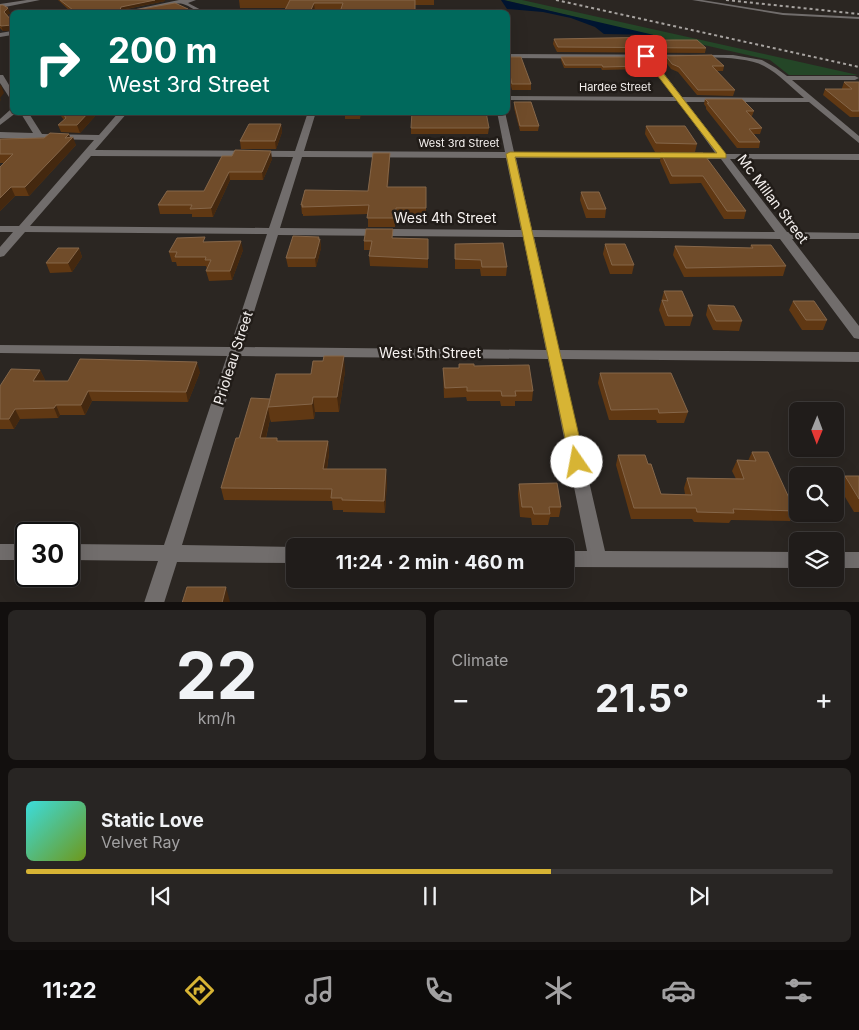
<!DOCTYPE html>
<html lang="en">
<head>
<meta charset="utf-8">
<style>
  body { margin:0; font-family:Inter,sans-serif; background:#282523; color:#f1f3f6; height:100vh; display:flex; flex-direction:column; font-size:19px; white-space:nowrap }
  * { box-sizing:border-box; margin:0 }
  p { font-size:16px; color:#a2a1a2 }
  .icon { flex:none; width:28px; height:28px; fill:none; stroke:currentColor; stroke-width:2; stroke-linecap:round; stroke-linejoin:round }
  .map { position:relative; height:602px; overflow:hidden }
  .details { display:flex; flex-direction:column; gap:8px; padding:8px; background:#120f0e; flex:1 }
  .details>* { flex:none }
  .hud { position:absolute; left:10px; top:10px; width:500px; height:105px; border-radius:8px; box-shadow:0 5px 20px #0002,0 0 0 1px #3d3a39; background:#00695c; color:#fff; overflow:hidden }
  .needle { width:32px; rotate:181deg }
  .fabs { position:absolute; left:789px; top:402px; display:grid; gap:10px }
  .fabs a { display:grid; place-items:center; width:55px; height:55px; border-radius:8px; background:#201c1a; box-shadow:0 5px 20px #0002,0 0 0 1px #3d3a39; font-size:25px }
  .speed { position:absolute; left:15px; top:522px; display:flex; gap:10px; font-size:25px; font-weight:700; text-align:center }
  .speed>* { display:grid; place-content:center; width:65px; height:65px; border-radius:50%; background:#201c1a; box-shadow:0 5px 20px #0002,0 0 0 1px #3d3a39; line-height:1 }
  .speed .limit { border:2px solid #111; border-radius:8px; background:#fff; color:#111 }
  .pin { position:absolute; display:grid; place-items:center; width:42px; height:42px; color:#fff; margin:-21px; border-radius:10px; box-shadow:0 2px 8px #0006 }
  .me { position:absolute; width:55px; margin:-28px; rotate:348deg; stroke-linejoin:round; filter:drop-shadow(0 0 4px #0008) }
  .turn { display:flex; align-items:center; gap:18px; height:105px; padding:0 15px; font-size:22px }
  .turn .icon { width:65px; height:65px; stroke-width:2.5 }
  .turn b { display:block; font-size:35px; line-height:42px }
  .big { font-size:38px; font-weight:700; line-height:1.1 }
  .details .card { flex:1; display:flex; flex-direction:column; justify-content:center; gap:8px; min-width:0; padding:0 18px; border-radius:8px; background:#282523 }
  .details .dial { align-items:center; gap:0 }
  .dial b { font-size:65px; line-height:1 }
  .song { display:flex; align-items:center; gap:15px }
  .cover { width:60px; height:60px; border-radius:8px; background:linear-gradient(135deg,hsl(180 70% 55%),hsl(80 70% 35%)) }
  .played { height:5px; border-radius:2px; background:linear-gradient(90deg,#d7b434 65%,#3d3a39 65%) }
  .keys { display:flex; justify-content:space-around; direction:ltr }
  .heat { display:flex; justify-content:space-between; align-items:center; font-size:28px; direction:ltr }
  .details .tiles { flex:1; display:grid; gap:8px; grid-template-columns:1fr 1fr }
  .card:last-child { grid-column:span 2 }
  .trip { position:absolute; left:286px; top:538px; width:288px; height:50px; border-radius:8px; background:#201c1a; box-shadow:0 5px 20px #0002,0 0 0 1px #3d3a39; font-weight:700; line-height:50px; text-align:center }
  .menu { display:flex; height:80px; justify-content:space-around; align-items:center; background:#0d0b0a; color:#a2a1a2 }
  .menu .icon { width:35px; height:35px }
  .menu .current { color:#d7b434 }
  .menu b { font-size:22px; color:#f1f3f6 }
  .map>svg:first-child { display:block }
</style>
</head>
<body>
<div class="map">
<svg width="859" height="603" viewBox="0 0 859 603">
  <rect width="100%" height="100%" fill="#2b2622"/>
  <polygon fill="#244627" points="504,0 522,0 858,75 789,75 770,60 704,45 666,39"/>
  <polygon fill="#001531" points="501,0 504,0 654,35 604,34 595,27 571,18 543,12 507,9"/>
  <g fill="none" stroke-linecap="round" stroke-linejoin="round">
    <polygon fill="#716d6c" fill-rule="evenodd" points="692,0 702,0 783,13 859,17 859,19 783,15"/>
    <g fill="#716d6c" fill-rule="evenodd">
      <path d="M179,0H196L188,3L205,12C196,13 191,6 183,4C170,1 139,14 122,12Z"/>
      <polygon points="12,31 12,35 0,37 0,33"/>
      <path d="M508,54L733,55L762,60L776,68L787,76H855L859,78L855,80H792L859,136V143L809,102H686L726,154H859V160L730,159L787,232L859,233V239H792L859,326V339L854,338L780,239L534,237L559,350L859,352V362L561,359L605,551L798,552V568L565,567V551H587L548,359L240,356L182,545L295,547V563L177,562L164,603H144L158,561L69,560V544L164,545L227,356L0,353V345L230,347L267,234L25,232L4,256L0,257V247L13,232H0V226H19L94,140L0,138V132L33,133L20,112H28L42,134L99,135L119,112H128L95,150L295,151L308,112H316L304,151L505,152L497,112H505L514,152L716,154L678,101L508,100V96L674,97L646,59L508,58ZM653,59C682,59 739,53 764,66C779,74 791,87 804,98L682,97ZM91,156L293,157L269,228L30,226ZM302,157L506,158L521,230L280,228ZM516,158L721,159L775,232L532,230ZM278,235L523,237L546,350L243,347Z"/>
      <polygon points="0,75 3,75 12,90 12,97 9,97 0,83"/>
      <polygon points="10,110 17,112 0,125 0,119"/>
      <rect x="0" y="544" width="26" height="16"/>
      <rect x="835" y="552" width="24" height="16"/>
    </g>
    <polygon fill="#716d6c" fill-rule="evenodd" points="27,0 40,0 0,8 0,4"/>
    <g stroke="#a8a4a1" stroke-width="2" stroke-dasharray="3 3" stroke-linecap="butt">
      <polyline points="556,0 859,67"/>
      <polyline points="726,0 859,14"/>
    </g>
  </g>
  <g fill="#603813">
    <polygon points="58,0 165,0 165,1 122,10 188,12 70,11"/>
    <polygon points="239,0 434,0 434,5 416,5 340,11 315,11 315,12 284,12 286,8 240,8"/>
    <polygon points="0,5 10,13 7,15 12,21 12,38 10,32 12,30 3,31 0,28"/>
    <polygon points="554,39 664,40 706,48 705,53 557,52 553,44"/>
    <polygon points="666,56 724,66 723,71 717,71 735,90 733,96 697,95 678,72 671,69 665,61"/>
    <polygon points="508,57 531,84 531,90 512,90 508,74"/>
    <polygon points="561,57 649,62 649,66 644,69 602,70 601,68 564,68 561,60"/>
    <polygon points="844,82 859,82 859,117 850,117 823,95 825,89 842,89 842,88"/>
    <polygon points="705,99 754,111 752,116 751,116 762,128 760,134 754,134 760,142 759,148 737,148 706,109 706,107 704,104"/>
    <polygon points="514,102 539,126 538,131 520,131 514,108"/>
    <polygon points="58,112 96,112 97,114 80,133 61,132 58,125 64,120"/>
    <polygon points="345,112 361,112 360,119 345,119"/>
    <polygon points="281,124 282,132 276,149 241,149 240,141"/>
    <polygon points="646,126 697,144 695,152 655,152 645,134"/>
    <polygon points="411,128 489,128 488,134 411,134"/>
    <polygon points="70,137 76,145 29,196 15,196 0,211 0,167 5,163 0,163 0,139"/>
    <polygon points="661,153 703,153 746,211 744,219 724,219 701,183 670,184 660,161"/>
    <polygon points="222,156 272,159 263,180 230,180 213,217 192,217 192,214 160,214 158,205 204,191"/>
    <polygon points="390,161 388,187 426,187 426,217 396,217 395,227 368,227 368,214 303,216 303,214 302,214 301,205 368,191"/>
    <polygon points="581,192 606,209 605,218 586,218 580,200"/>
    <polygon points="394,238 428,239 428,268 370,266 369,256 370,250 364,250 364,241"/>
    <polygon points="319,239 320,239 321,248 316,267 288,267 286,258"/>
    <polygon points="206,242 243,250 232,280 209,281 206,271 207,269 206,266 177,266 176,262 172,262 169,252"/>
    <polygon points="455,244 507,267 506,276 481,276 480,269 455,269"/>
    <polygon points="605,244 634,265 632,274 610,274 603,254"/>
    <polygon points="751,245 786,266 783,276 684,277 673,255 675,246 750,248"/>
    <polygon points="79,248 82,257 72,272 50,273 46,263"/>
    <polygon points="664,291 693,316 690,326 665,326 659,310"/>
    <polygon points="793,301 827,320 823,330 802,330 789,310"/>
    <polygon points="708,305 742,321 739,331 713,330 706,315"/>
    <polygon points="459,364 474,366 533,391 532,401 515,401 515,406 501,406 500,401 467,401 466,397 444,398 443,368 459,368"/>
    <polygon points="40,370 45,380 44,381 68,381 200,372 188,402 92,401 85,415 60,415 58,418 20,419 14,429 0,429 0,386"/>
    <polygon points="345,371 339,412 315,412 314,419 271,422 270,419 266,438 278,441 328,441 329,453 327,469 387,481 385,513 343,512 343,510 333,510 332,501 224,500 221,488 239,438 270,399 311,374"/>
    <polygon points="600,373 688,412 684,423 657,423 656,420 609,420 598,383"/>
    <polygon points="752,452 795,511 790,521 731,520 729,523 694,522 692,519 631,519 616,465 618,455 648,464 661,494 685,494 684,488 687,478 736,479 732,471 737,460 748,461"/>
    <polygon points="845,476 859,476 859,512 854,512 839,487"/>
    <polygon points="519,484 561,507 559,517 550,517 548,525 532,525 531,518 520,517 518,494"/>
  </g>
  <g fill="#44280f">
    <polygon points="155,0 165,0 165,1 120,10 121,7"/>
    <polygon points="314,3 315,12 310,12"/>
    <polygon points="8,8 10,13 6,16 4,12"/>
    <polygon points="188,9 188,12 166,12"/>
    <polygon points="12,25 12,30 3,31 1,26"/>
    <polygon points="649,62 649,66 644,69 645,66"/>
    <polygon points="1,85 4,93 0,98 1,100 0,101 0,86"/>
    <polygon points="89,112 96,112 97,114 80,133 77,125"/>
    <polygon points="281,124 282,132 276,149 275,141"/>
    <polygon points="69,134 71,140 73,137 76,145 29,196 25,187"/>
    <polygon points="271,151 272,159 263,180 262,172"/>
    <polygon points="390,153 390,161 387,196 387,187"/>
    <polygon points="229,172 230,180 213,217 211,208"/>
    <polygon points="11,187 15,196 0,211 0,198"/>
    <polygon points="396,208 396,217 395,227 395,218"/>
    <polygon points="319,237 319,242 320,239 321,248 316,267 315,258"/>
    <polygon points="241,241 243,250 232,280 230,271"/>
    <polygon points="79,248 82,257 72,272 68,263"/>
    <polygon points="344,356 345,371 339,412 337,397"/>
    <polygon points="197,362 200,372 188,402 186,392"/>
    <polygon points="40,370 45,380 37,391 33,381"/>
    <polygon points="88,391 92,401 85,415 81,405"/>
    <polygon points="313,397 315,412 314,419 312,404"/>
    <polygon points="56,405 60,415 58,418 54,408"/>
    <polygon points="268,408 270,419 263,449 260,438"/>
    <polygon points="15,409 20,419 14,429 9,419"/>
    <polygon points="328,441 329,453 325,481 323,469"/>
    <polygon points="386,469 387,481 385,513 384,501"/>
    <polygon points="226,587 230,602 222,603"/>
  </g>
  <g fill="#704c2a" stroke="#856649">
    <polygon points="60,0 155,0 121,7 120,10 136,10 175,3 188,9 166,12 167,12 59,12 73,10"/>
    <polygon points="290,0 415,0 415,12 340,12 343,3 314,3 310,12 284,12"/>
    <polygon points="0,5 3,5 8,8 4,12 12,21 12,34 10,32 12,30 12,25 1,26 0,25"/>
    <polygon points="662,37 664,40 697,40 706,48 558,47 554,39"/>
    <polygon points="712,55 724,66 712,66 735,90 698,90 679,67 672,64 666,56"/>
    <polygon points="508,57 521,57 531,84 512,84 508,67"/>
    <polygon points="561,57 646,57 649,62 645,66 603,67 602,65 565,65"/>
    <polygon points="844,82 859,82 859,111 852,111 825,89 852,89"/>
    <polygon points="705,99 742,99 754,111 746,111 762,128 749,129 760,142 739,142 707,103 709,103"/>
    <polygon points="514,102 531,102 539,126 520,126"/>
    <polygon points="62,112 89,112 77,125 58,125 66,118"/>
    <polygon points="412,112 486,112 489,128 411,128"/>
    <polygon points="249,124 281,124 275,141 240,141"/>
    <polygon points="646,126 685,126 697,144 656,143"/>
    <polygon points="50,133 69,134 65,138 73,137 25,187 11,187 0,198 0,167 13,154 0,154 0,139 44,138"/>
    <polygon points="235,150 271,151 262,172 229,172 211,208 190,209 192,205 158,205 167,191 204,191 222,156 232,156"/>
    <polygon points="373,153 390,153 387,187 426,187 426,208 396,208 395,218 367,218 369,205 302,207 303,205 301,205 305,190 368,191"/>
    <polygon points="661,153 703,153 746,211 727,211 703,176 672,176"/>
    <polygon points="581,192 599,192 606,209 588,209"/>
    <polygon points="366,229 393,229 392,238 428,239 428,259 369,256 372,241 364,241"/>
    <polygon points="293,236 319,237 318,239 320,239 315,258 286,258"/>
    <polygon points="205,237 203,242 241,241 230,271 206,271 211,260 205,260 206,257 175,257 177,252 169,252 177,238"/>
    <polygon points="503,243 507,267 482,267 481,260 455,259 455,244"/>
    <polygon points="605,244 625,244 634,265 612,265"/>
    <polygon points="751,245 771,245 786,266 686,268 675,246 753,248"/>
    <polygon points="58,248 79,248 68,263 46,263"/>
    <polygon points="664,291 682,291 693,316 668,316 662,300 668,301"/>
    <polygon points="793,301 814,301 827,320 806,320"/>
    <polygon points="708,305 734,306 742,321 716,321"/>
    <polygon points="324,356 344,356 337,397 313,397 312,404 268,407 276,374 311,374 313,361 323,361"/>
    <polygon points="80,359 197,362 186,392 88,391 81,405 56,405 54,408 15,409 9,419 0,419 0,386 11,369 40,370 33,381 68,381"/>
    <polygon points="459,364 474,364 474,366 529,365 533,391 515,391 516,396 502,396 501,391 467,391 467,387 445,388 443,368 459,368"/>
    <polygon points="600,373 671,373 688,412 659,413 658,409 611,410"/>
    <polygon points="251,398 270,399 260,438 277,438 277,441 328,441 323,469 386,469 384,501 342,500 342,498 331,498 332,489 221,488 236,438 239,438"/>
    <polygon points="752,452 768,452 795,511 733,509 734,513 697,512 696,508 634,508 618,455 645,455 648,464 651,464 661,494 692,495 687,478 744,479 737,460 756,461"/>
    <polygon points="845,476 859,476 859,499"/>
    <polygon points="557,483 561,507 549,507 550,514 534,514 532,507 522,507 519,484"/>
    <polygon points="187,587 226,587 222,603 182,603"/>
  </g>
  <polygon fill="#d7b434" stroke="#8c7522" points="644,55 649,55 726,154 726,158 515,157 585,462 582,466 577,468 572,466 570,462 506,154 510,152 717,153 644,58"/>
  <g text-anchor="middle" stroke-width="5" stroke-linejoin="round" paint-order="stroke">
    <g font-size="11" fill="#f5f1ef" stroke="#211c18">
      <text x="615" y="91">Hardee Street</text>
      <text x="459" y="147">West 3rd Street</text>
    </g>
    <g font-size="14" fill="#f5f1ef" stroke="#211c18">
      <text transform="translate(773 199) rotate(53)" y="5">Mc Millan Street</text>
      <text x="445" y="223">West 4th Street</text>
      <text x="430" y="358">West 5th Street</text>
      <text transform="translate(233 358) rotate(-72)" y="5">Prioleau Street</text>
    </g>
  </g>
</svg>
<div class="fabs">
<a><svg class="needle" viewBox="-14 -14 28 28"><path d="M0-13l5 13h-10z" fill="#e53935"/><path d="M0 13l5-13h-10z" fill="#a2a1a2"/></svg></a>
<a><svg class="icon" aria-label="search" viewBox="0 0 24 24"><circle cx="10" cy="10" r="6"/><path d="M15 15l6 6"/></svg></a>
<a><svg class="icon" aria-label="layers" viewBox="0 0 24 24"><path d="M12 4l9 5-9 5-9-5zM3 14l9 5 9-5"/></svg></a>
</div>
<div class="speed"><div class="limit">30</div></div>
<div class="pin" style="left:646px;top:56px;background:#d93025"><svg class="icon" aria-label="arrive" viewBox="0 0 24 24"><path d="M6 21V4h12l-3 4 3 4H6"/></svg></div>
<svg class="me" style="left:577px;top:462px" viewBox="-20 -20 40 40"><circle r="19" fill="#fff"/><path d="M0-13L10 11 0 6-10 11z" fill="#d7b434"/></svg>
<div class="trip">11:24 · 2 min · 460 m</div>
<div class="hud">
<div class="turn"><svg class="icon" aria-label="right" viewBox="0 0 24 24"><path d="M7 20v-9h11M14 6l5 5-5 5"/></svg><div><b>200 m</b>West 3rd Street</div></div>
</div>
</div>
<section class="details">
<div class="tiles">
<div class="card dial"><b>22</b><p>km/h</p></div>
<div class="card"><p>Climate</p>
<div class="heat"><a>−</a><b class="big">21.5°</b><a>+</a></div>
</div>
<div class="card">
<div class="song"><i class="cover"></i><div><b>Static Love</b><p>Velvet Ray</p></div></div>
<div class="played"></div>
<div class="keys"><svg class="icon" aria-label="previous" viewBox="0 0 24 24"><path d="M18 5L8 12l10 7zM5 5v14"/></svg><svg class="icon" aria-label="pause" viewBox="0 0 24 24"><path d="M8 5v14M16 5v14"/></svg><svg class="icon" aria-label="next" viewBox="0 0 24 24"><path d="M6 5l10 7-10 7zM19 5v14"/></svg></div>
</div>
</div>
</section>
<nav class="menu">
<b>11:22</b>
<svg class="icon current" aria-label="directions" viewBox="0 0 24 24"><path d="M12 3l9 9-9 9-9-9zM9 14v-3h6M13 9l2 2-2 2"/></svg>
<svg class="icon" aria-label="music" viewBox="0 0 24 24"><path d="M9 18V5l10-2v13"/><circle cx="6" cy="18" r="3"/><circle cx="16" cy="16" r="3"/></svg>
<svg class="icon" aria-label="phone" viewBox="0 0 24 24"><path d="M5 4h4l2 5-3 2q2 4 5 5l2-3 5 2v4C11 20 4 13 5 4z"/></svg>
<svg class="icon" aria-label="climate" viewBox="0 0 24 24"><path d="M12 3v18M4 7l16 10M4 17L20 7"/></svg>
<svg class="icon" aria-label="car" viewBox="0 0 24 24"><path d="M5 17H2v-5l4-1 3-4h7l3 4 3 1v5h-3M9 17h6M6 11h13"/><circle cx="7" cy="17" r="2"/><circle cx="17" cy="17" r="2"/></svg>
<svg class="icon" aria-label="filters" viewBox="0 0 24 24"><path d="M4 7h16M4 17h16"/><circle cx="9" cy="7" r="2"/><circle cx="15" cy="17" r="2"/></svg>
</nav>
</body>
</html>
